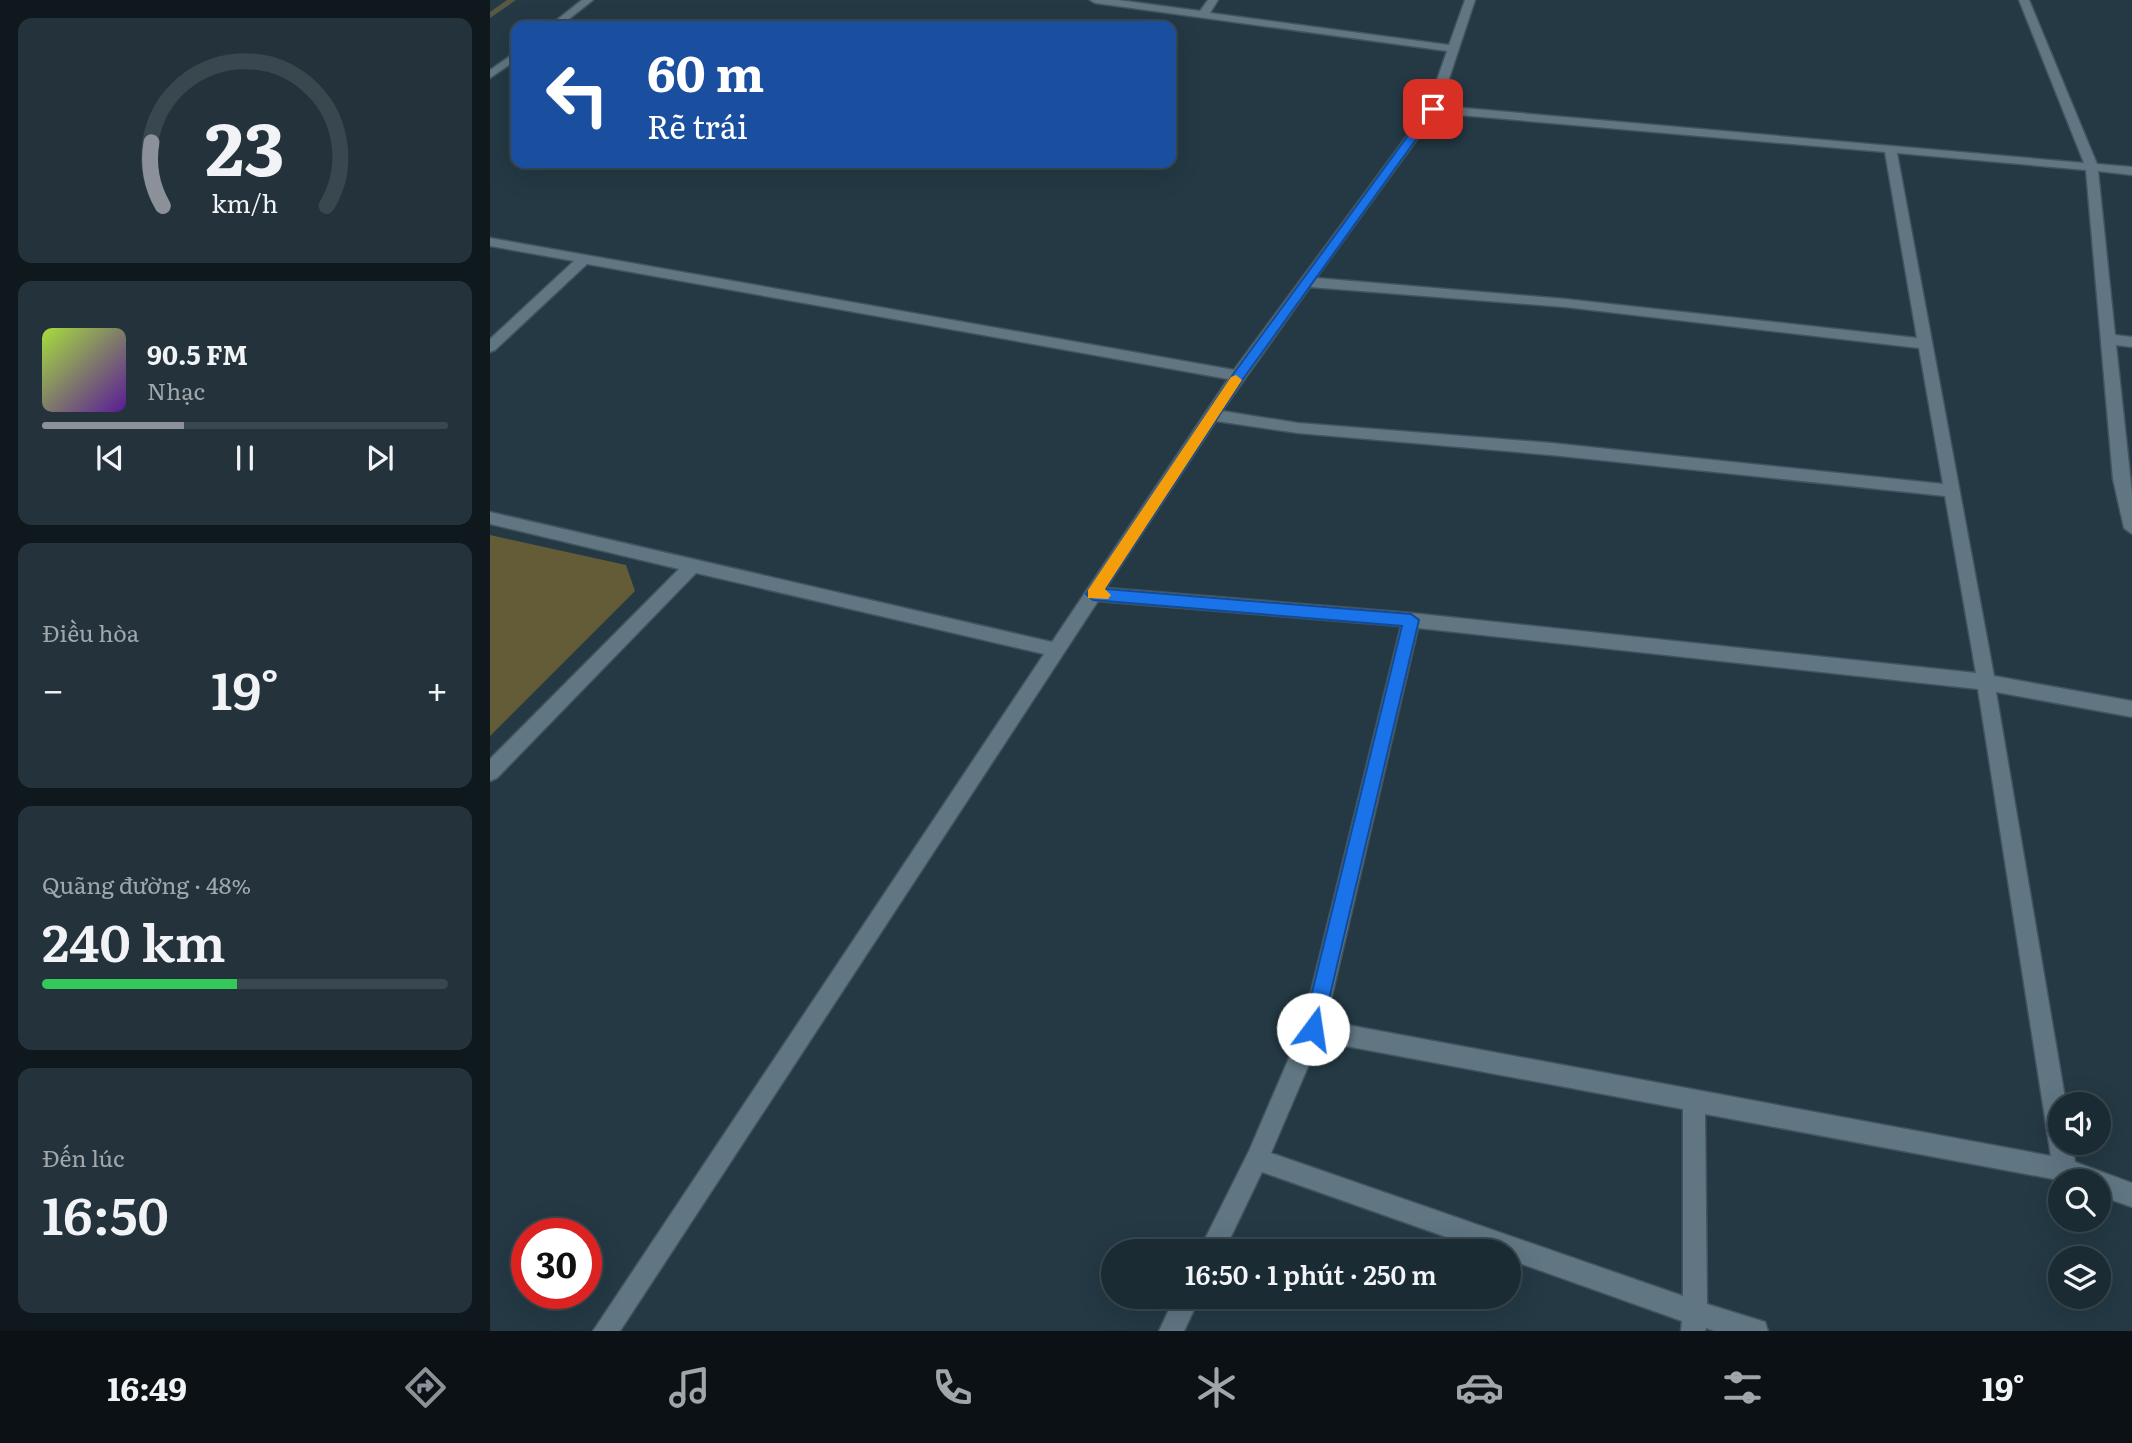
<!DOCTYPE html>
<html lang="vi">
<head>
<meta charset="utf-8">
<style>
  body { margin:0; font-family:Literata,serif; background:#24333b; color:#f1f3f6; height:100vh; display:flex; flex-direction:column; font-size:26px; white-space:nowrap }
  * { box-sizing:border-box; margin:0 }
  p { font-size:23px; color:#a0a7ac }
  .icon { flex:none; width:38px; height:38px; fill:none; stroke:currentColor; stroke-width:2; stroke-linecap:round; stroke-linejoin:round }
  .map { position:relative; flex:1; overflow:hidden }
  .sheet { display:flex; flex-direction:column; gap:18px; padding:18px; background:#0f181c; width:490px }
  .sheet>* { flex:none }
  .top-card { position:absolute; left:21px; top:21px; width:665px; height:147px; border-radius:14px; box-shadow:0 7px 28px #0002,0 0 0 2px #39474e; background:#1a4fa0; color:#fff; overflow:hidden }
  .controls { position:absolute; left:1558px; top:1092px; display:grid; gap:14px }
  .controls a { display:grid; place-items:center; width:63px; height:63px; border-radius:50%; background:#1b2b33; box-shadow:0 7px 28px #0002,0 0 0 2px #39474e; font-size:35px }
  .speed { position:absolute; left:21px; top:1218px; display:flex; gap:14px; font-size:35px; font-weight:700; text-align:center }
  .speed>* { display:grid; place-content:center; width:91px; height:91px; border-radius:50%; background:#1b2b33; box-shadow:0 7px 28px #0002,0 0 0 2px #39474e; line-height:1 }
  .speed .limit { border:10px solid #d22; background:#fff; color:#111 }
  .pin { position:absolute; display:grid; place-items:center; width:60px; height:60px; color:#fff; margin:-30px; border-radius:14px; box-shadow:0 4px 10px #0006 }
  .me { position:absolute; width:77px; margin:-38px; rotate:14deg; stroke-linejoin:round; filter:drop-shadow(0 0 5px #0008) }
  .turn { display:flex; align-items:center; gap:24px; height:147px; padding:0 21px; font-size:32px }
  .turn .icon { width:91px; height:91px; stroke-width:2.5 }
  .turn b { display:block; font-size:49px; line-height:60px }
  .big { font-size:52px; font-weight:600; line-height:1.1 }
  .sheet .widget { flex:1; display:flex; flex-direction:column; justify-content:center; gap:10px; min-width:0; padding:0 24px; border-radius:14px; background:#24333b }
  .sheet .dial { align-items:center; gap:0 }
  .dial svg { height:182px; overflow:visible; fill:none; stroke:#39474e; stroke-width:7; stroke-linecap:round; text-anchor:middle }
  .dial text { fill:#f1f3f6; stroke:none }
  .song { display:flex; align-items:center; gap:21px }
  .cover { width:84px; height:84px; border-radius:10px; background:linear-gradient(135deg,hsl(80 70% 55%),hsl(270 70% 35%)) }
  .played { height:7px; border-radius:4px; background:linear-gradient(90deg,#8c9099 35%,#39474e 35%) }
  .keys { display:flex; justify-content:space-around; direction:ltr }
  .heat { display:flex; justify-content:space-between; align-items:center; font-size:38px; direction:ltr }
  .charge { height:10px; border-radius:5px; background:linear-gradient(90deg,#34c759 48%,#39474e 0) }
  .trip { position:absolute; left:611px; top:1239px; width:420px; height:70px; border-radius:35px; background:#1b2b33; box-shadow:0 7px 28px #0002,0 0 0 2px #39474e; font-weight:600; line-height:70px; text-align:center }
  .tab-bar { display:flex; height:112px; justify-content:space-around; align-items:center; background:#0b1114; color:#a0a7ac }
  .tab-bar .icon { width:49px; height:49px }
  .tab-bar .selected { color:#8c9099 }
  .tab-bar b { font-size:32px; color:#f1f3f6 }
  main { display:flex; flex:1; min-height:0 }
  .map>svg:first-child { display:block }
</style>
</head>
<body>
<main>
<section class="sheet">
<div class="widget dial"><svg viewBox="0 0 100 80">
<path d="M14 69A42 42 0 1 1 86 69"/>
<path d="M14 69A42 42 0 0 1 9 41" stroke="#8c9099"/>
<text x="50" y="56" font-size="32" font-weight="700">23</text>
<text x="50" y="72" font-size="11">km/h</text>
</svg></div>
<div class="widget">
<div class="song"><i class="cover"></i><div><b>90.5 FM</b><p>Nhạc</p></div></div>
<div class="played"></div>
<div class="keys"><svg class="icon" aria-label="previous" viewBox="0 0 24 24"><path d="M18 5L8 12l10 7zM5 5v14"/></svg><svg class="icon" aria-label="pause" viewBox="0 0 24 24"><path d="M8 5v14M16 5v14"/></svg><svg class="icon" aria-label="next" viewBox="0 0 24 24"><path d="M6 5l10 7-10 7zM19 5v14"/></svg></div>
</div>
<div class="widget"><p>Điều hòa</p>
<div class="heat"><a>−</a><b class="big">19°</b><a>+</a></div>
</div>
<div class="widget"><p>Quãng đường · 48%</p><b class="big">240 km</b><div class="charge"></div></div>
<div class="widget"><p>Đến lúc</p><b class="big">16:50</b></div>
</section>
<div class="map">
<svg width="1642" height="1331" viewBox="0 0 1642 1331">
  <rect width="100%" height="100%" fill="#243944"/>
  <polygon fill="#635c36" points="0,535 136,565 145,591 0,736"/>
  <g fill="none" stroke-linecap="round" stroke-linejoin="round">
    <polygon fill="#585843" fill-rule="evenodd" points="17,0 26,0 0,18 0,12"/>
    <defs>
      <g id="street">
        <polygon points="92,0 103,0 70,26 59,26"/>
        <path d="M600,0H628L710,11L718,0H728L720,13L959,45L975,0H985L950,106L1594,163L1529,0H1539L1607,164L1642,167V175L1608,171L1625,335L1642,337V347L1626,345L1642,493V534L1634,528L1623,479L1596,170L1407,153L1504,676L1642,701V717L1506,692L1576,1104H1570V1143H1582L1585,1162L1642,1183V1207L1608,1195V1181H1574L1215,1114L1217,1304L1275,1322L1278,1331H1224L1216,1328L1215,1331H1191L1192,1321L1018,1259V1251H996L772,1172L734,1251H709L759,1151L812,1028L911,626L608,601L130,1331H103L554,654L206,573L7,778L0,781V759L189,569L0,524V512L562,642L738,379L97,264L5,350L0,352V339L84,261L0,246V238L744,370L937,109L957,51L605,3ZM946,113L1395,152L1427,338L1075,299L826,278ZM820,287L1075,307L1429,348L1453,484L1061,443L808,423L732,411ZM726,421L808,433L1061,455L1455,496L1486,673L921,613L616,588ZM928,628L1488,689L1561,1156L836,1021ZM829,1041L1193,1109V1296L781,1153Z"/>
        <polygon points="26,52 26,60 0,78 0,70"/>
        <polygon points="685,1297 710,1297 694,1331 669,1331"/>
      </g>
    </defs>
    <use href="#street" stroke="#42545d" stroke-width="3"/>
    <use href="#street" fill="#607683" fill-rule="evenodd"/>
  </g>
  <polygon fill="#1a73e8" stroke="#114b97" stroke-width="2" points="939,107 948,109 753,379 615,589 921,614 929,620 832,1029 830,1036 823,1039 816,1036 813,1029 912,626 603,600 596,594 744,373"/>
  <polygon fill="#f59e0b" points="746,375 752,380 615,589 621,595 618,599 598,598 598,590 741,377"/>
</svg>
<div class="controls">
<a><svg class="icon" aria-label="sound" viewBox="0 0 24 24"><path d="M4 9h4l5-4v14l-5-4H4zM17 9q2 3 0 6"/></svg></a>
<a><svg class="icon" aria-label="search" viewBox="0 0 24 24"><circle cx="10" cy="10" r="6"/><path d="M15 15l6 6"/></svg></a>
<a><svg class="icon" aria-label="layers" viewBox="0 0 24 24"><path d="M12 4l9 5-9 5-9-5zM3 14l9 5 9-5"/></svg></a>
</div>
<div class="speed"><div class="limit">30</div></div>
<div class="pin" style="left:943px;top:109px;background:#d93025"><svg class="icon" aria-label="arrive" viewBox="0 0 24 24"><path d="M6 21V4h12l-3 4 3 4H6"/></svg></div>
<svg class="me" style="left:823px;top:1029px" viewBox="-20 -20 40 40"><circle r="19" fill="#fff"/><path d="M0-13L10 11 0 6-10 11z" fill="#1a73e8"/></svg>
<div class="trip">16:50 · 1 phút · 250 m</div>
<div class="top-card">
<div class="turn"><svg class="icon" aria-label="left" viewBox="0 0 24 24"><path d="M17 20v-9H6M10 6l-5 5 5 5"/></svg><div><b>60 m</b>Rẽ trái</div></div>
</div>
</div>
</main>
<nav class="tab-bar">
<b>16:49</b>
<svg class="icon selected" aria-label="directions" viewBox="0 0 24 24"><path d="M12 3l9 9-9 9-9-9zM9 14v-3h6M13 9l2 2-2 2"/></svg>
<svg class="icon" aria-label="music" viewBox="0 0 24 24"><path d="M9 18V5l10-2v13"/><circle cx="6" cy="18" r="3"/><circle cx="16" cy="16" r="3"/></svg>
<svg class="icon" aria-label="phone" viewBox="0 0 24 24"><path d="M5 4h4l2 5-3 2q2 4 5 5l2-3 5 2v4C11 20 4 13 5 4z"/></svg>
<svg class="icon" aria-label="climate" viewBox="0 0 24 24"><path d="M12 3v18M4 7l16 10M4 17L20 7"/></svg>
<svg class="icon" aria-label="car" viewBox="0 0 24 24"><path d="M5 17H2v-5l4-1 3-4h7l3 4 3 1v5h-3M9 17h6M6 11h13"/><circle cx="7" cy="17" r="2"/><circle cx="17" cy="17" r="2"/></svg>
<svg class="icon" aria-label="filters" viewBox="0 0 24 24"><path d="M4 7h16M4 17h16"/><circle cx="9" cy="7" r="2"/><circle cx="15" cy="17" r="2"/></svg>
<b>19°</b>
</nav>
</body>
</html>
